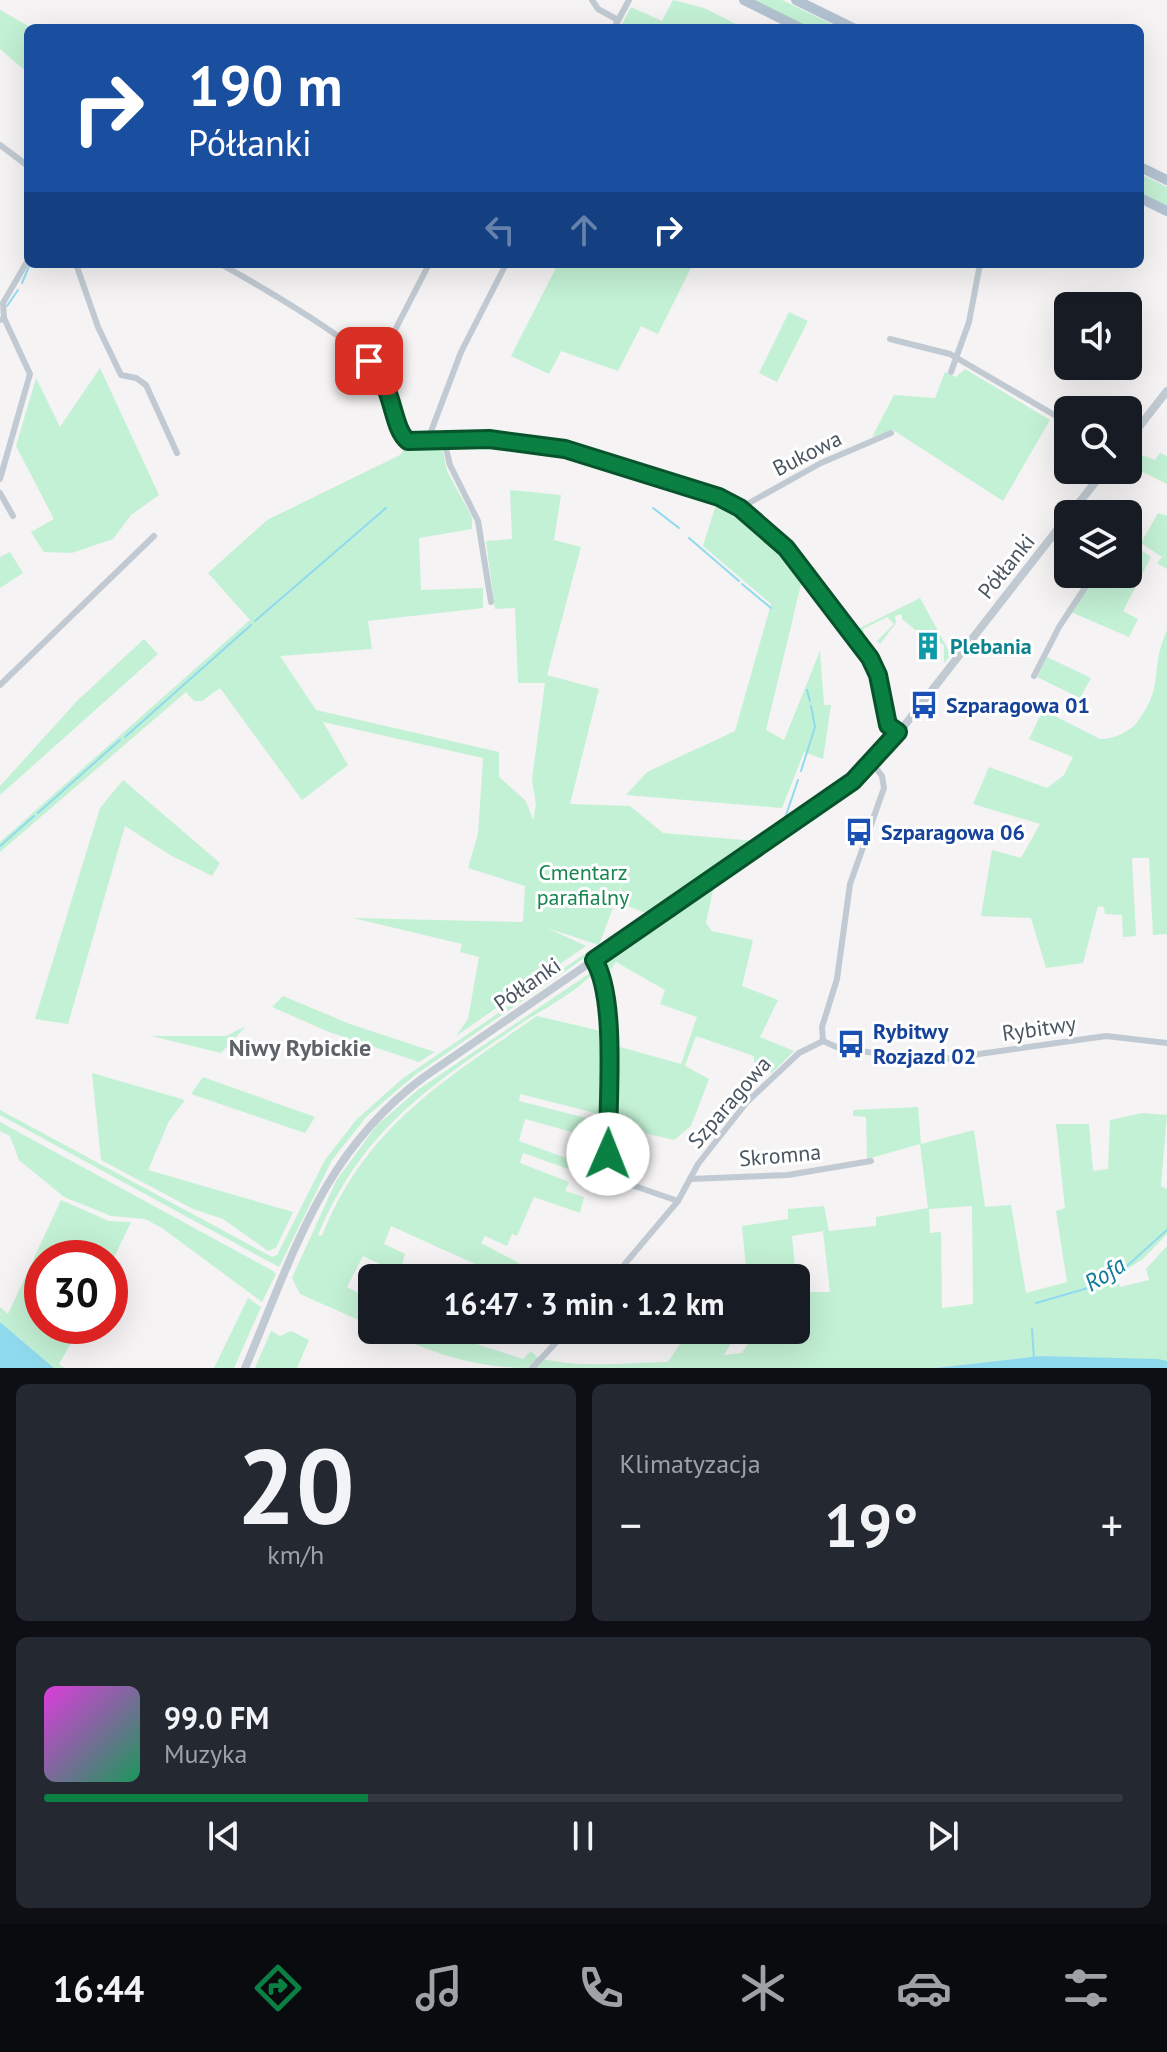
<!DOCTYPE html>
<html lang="pl">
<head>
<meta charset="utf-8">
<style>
  body { margin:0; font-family:"PT Sans",sans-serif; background:#242831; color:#f1f3f6; height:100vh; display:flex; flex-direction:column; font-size:30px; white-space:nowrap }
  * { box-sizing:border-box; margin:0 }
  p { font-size:26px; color:#9ea1a6 }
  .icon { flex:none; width:44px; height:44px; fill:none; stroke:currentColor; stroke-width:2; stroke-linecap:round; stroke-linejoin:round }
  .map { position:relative; height:1368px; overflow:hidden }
  .side { display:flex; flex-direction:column; gap:16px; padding:16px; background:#0d0f14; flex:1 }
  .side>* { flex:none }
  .top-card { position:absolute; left:24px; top:24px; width:1120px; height:244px; border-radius:12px; box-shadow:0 8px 32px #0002; background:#1a4fa0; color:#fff; overflow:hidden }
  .fabs { position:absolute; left:1054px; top:292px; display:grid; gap:16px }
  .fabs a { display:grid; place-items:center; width:88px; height:88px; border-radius:12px; background:#171b24; box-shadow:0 8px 32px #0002; font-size:40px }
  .speed { position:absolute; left:24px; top:1240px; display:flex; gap:16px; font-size:40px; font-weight:700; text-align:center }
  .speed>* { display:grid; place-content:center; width:104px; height:104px; border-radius:50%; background:#171b24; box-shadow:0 8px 32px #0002; line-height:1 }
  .speed .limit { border:12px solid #d22; background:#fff; color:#111 }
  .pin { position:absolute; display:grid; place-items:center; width:68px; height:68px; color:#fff; margin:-34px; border-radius:16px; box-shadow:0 4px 12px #0006 }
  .me { position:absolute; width:88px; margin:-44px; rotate:1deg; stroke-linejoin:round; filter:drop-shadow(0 0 6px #0008) }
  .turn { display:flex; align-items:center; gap:28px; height:168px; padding:0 32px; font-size:36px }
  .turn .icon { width:104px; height:104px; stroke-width:2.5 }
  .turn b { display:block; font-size:56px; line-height:68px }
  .lanes { display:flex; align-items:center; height:76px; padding:0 32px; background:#0003; justify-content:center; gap:40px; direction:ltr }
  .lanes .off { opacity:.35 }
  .big { font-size:60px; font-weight:800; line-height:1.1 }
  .side .tile { flex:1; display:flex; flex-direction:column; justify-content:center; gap:12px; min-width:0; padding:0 28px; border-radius:12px; background:#242831 }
  .side .dial { align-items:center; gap:0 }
  .dial b { font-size:104px; line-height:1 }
  .song { display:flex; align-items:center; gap:24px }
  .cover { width:96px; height:96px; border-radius:12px; background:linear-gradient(135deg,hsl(300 70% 55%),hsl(150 70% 35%)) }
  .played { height:8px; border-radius:4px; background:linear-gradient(90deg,#0b8043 30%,#363941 30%) }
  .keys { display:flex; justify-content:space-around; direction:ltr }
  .heat { display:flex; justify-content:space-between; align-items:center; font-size:44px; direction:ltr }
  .side .tiles { flex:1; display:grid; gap:16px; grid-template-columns:1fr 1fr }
  .tile:last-child { grid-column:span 2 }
  .trip { position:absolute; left:358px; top:1264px; width:452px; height:80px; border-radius:12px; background:#171b24; box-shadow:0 8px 32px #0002; font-weight:800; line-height:80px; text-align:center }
  .tab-bar { display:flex; height:128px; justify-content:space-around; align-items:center; background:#090b0e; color:#9ea1a6 }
  .tab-bar .icon { width:56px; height:56px }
  .tab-bar .on { color:#0b8043 }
  .tab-bar b { font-size:36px; color:#f1f3f6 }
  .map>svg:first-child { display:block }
</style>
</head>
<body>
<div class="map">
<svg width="1167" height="1368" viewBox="0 0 1167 1368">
  <rect width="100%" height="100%" fill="#f5f3f3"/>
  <g fill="#c3f1d5" fill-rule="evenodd">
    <polygon points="673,0 704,8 744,28 620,28 631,7 662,21"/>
    <polygon points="753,0 782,0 840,28 808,28"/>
    <polygon points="0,10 32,28 28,28 28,73 0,49"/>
    <polygon points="1140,174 1167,187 1167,207 1140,193"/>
    <polygon points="558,264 693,264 658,334 641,326 618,371 561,351 549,374 511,356"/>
    <polygon points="789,312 808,321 777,382 759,373"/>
    <polygon points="100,368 159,495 131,515 113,539 72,553 44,552 31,532 54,519 16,446 36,378 60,427"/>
    <polygon points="965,369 1050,420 1003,501 893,430 872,437 894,395 935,398 945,372 956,377"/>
    <polygon points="442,447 447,471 472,517 472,529 419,538 421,590 483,588 483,608 368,621 372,649 280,656 316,710 499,752 499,777 526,801 533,820 536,805 532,779 545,683 518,683 515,608 495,609 486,541 512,539 510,490 561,495 554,540 581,547 547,675 599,689 570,804 630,806 663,833 755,841 646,913 617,902 624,878 599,945 547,928 586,946 456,1036 468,1019 479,957 460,952 462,944 353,918 523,922 525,886 468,868 478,834 483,758 323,722 348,765 302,800 220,688 202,701 194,701 186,692 0,852 0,842 250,620 208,573 267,520 400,455 405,448"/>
    <polygon points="1160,453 1167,456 1167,484 1128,465 1128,460 1141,455 1155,460"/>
    <polygon points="717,501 748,521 803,576 766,730 784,740 820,651 824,705 831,705 823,759 804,752 782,808 626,795 647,772 735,731 771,604 703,546"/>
    <polygon points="1158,513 1167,516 1167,569 1157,563 1162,557 1141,543"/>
    <polygon points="1128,541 1151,557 1123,611 1138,619 1129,637 1071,612 1097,574 1128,574"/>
    <polygon points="10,552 23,573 0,588 0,557"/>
    <polygon points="920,598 951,655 944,663 944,645 925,632 926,637 916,649 924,637 902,619 902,614 895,616 896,623 880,644 877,641 894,624 887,617 863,629 864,634 860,635 856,630"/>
    <path d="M1167,630V934L1153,935L1149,858H1132L1136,936L1123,937L1122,915L1105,914L1104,907L1098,906L1083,963L1046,968L1031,918L981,916L992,850L1021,858L1040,824L973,804L989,767L1047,788L1064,775L1073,757L1029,739L1043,710L1100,739C1114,739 1125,733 1135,725C1167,684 1148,673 1167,630Z"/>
    <polygon points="144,639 158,654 0,795 0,786 78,700"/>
    <polygon points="1047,657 1091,678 1080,698 1037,677"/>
    <polygon points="123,780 220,863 212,876 170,855 125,826 68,1024 35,1019 100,808"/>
    <polygon points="714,886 706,923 712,931 753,940 742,986 778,1000 760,1037 794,1051 772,1073 754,1062 754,1056 696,1036 685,1066 709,1079 691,1126 674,1140 611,1125 613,1045 681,1064 697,1017 660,1004 665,990 616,962 611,969 602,970 600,965"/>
    <polygon points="589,951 593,952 415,1075 367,1116 332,1160 279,1267 0,1115 0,1110 272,1257 277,1255 325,1160 356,1120 402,1079"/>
    <path d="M596,969C584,988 542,1010 522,1023C430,1086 363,1128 318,1235L322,1236C364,1128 445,1079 537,1016L605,1032L607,1116L520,1094L519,1101L606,1123L604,1141L525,1119L519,1141L577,1162L574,1171L523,1153L520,1163L569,1182L565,1191L584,1197L580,1213L534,1197L517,1236L512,1234L507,1246L485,1236L481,1243L519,1263L516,1269L530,1278H506L391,1226L384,1244L405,1254L402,1265L429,1278H409L363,1256L347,1287L372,1300V1326L300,1294L292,1278L336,1181L377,1125L419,1089Z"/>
    <polygon points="283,996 350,1024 435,1052 419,1062 329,1032 272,1007"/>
    <polygon points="246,1026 221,1053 151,1036 226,1036"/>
    <polygon points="92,1073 185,1100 169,1121 148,1170 293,1212 276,1248 268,1251 223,1219 193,1209 101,1160"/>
    <polygon points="203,1077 315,1117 305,1133 191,1094"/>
    <path d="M918,1107L921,1144L974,1130L985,1207L1011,1205L1026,1293L1067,1282L1056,1211L1065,1208L1056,1124H1089L1093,1171L1108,1169L1110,1120L1143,1113L1167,1115L1161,1186L1167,1189V1234L1143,1259L1116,1276L1120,1287L1149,1280L1146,1269L1167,1246V1361L1039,1356L935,1368H535L543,1359C583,1368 627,1363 668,1362L689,1330H739L724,1355L742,1353L757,1330H796V1280L797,1292H830L823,1231L792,1236L796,1278H724L728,1271L747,1277L742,1226L788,1219V1209L824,1206L829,1231L876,1226V1217L928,1208L920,1144L867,1159L866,1117L853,1116V1110ZM972,1206L973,1304L942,1308L941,1232L930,1233L929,1209Z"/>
    <polygon points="0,1122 273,1271 276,1274 262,1302 162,1228 145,1219 111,1216 64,1197 19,1160 10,1136 0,1131"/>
    <polygon points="61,1200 109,1221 131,1222 110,1266 110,1258 42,1258 42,1326 81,1326 59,1364 65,1368 54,1368 0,1322 0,1307 8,1314"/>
    <polygon points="248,1298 261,1307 234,1368 214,1368"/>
    <path d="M381,1330H433L523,1359L531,1351L538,1358L528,1368C472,1368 432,1352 381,1330Z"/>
    <polygon points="271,1331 280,1336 291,1331 309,1340 297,1368 255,1368"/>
  </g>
  <g fill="#90daee">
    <polygon points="0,1322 54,1368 0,1368"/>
    <polygon points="1039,1356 1158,1359 1167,1361 1167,1368 935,1368"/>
  </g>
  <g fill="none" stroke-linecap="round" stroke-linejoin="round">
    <g stroke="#90daee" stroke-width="2">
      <polyline points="22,283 30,264"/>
      <polyline points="7,306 18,290"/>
      <polyline points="653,508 679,528"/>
      <polyline points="689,538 739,581"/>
      <polyline points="742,584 771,608"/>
      <polyline points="255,621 386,508"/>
      <polyline points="807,690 810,701"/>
      <polyline points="125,737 251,625"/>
      <polyline points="801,771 815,727 811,706"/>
      <polyline points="38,813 120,740"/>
      <polyline points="785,818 798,780"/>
      <polyline points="0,846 34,816"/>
      <polyline points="1036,1303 1095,1286 1127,1266 1167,1230"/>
      <polyline points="1032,1329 1034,1359"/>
    </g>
    <g stroke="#c1cad2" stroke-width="6">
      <polyline points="592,0 598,9 618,20"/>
      <polyline points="614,28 629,0"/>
      <polyline points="0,145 28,166"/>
      <polyline points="76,264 98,327 121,375 136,378 146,385 177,453"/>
      <path d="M221,264C258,285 362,344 383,376C396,395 391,423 406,439H489L565,449L719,497L740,508L786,548L870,658C883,679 876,719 898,732"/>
      <polyline points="0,320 4,318 3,303 28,260"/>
      <polyline points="890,339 950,354 1068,423"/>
      <polyline points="376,367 429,264"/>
      <polyline points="951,372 969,322 980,264"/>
      <polyline points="444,440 450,465 478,521 491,602"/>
      <polyline points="427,442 461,352 506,264"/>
      <polyline points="0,479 30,374 4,318"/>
      <polyline points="0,493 13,516"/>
      <polyline points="1079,502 1095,514"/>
      <polyline points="740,508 821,463 891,433"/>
      <polyline points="1034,676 1059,627 1094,574"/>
      <polyline points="0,685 154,536"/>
      <polyline points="594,960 600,972 609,1041 608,1154 620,1181 678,1201"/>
      <polyline points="823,1041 841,1049 937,1060 1106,1036 1167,1043"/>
      <polyline points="823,1041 822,1027 837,979 850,884 884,788 882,776 872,763"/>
      <polyline points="690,1179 788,1175 871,1161"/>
      <polyline points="613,1278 678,1201 698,1164 747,1102 799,1053 823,1041"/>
      <polyline points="532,1368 568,1330"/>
    </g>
    <g stroke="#c1cad2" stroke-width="8">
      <polyline points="1128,441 1167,391"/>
      <polyline points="1070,514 1105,470"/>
      <path d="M245,1368C293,1256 321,1153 424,1077L858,778L890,744L1068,516"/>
    </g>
    <g stroke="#b3c2d1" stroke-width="10">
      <polyline points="744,0 800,28"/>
      <polyline points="796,0 853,28"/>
      <polyline points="1140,167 1167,180"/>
      <polyline points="1140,198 1167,211"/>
    </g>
  </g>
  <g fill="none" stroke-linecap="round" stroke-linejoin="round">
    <defs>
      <path id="route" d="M369,361C395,386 391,428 408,441L489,439L565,449L719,497L740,508L786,548L870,658L878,675L888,725L898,732L853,781L594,960C618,999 607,1106 608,1154"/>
    </defs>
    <use href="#route" stroke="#07532c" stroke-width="20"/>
    <use href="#route" stroke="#0b8043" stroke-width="14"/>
  </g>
  <defs>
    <symbol id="building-bare" viewBox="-9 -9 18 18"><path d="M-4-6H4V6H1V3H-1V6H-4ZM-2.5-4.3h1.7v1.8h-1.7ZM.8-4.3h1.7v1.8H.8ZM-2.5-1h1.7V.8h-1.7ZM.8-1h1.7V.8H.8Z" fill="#0f9aa8" stroke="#fff" stroke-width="2.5" paint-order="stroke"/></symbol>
    <symbol id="bus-bare" viewBox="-9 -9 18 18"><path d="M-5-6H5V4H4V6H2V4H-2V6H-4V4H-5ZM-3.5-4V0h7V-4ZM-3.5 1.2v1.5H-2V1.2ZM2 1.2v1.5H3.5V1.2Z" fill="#1a4fb4" stroke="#fff" stroke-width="2.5" paint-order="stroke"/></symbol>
  </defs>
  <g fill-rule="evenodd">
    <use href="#building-bare" x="908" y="626" width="40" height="40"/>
    <use href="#bus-bare" x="904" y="685" width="40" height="40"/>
    <use href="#bus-bare" x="839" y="812" width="40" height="40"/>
    <use href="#bus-bare" x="831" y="1024" width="40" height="40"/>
  </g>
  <g text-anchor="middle" stroke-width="6" stroke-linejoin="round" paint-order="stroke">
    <g font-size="22" fill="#4a5661" stroke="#fff">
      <text transform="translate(807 453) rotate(-27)" y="8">Bukowa</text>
      <text transform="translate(1006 566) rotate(-51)" y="8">Półłanki</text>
      <text transform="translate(527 984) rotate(-35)" y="8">Półłanki</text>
      <text transform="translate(1039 1028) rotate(-8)" y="8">Rybitwy</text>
      <text transform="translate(729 1102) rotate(-49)" y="8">Szparagowa</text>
      <text transform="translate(780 1155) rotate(-5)" y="8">Skromna</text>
    </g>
    <g font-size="22" font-weight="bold" fill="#0d838f" stroke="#fff" text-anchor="start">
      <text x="950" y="654">Plebania</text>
    </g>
    <g font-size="22" font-weight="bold" fill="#164399" stroke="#fff" text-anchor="start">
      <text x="946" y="713">Szparagowa 01</text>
      <text x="881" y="840">Szparagowa 06</text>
      <text x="873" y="1039">Rybitwy<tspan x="873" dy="25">Rozjazd 02</tspan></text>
    </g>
    <g font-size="22" fill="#17864f" stroke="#fff">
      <text x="583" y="880">Cmentarz<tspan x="583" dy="25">parafialny</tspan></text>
    </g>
    <g font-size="24" font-weight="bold" fill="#5f6368" stroke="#fff">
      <text x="300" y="1056">Niwy Rybickie</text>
    </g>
    <g font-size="24" font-style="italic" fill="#0c7c9b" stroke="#fff">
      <text transform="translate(1105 1274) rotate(-32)" y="8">Rofa</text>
    </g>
  </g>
</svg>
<div class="fabs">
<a><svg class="icon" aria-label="sound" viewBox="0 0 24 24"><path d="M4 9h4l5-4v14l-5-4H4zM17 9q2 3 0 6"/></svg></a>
<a><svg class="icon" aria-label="search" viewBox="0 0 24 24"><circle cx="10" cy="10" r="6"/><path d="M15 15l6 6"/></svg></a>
<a><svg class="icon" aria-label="layers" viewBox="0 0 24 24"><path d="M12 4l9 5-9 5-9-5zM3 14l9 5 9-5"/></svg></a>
</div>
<div class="speed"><div class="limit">30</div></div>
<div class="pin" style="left:369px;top:361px;background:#d93025"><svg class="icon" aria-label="arrive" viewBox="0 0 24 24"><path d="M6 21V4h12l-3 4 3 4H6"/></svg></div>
<svg class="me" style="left:608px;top:1154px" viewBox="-20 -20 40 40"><circle r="19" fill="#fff"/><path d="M0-13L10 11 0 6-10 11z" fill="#0b8043"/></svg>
<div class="trip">16:47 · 3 min · 1.2 km</div>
<div class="top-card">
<div class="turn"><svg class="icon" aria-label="right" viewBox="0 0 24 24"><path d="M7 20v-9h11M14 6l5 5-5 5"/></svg><div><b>190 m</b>Półłanki</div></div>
<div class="lanes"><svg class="icon off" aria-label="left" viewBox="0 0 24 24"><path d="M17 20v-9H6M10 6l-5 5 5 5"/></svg><svg class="icon off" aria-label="ahead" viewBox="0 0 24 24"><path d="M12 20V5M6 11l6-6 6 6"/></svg><svg class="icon" aria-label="right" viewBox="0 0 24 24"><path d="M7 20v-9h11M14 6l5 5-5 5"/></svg></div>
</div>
</div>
<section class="side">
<div class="tiles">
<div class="tile dial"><b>20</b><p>km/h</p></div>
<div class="tile"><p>Klimatyzacja</p>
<div class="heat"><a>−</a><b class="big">19°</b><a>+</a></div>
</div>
<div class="tile">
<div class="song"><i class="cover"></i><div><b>99.0 FM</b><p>Muzyka</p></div></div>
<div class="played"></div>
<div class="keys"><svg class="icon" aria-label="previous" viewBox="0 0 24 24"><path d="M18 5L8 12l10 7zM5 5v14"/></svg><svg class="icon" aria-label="pause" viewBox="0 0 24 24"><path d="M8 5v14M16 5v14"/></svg><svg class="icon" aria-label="next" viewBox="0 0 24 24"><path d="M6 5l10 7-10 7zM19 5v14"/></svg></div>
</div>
</div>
</section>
<nav class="tab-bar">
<b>16:44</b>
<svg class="icon on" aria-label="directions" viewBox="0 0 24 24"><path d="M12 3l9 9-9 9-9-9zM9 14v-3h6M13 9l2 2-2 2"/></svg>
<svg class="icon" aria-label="music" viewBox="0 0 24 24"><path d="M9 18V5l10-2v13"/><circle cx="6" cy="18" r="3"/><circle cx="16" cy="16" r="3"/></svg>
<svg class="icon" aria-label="phone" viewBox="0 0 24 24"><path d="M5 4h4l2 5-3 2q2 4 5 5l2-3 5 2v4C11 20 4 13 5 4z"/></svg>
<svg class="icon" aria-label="climate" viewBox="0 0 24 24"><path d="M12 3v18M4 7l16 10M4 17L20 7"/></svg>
<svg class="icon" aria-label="car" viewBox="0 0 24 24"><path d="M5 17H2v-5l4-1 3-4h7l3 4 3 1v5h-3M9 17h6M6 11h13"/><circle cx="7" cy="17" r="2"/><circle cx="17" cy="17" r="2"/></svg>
<svg class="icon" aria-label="filters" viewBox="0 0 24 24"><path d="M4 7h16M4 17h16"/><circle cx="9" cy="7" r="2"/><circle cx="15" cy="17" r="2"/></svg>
</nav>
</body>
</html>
